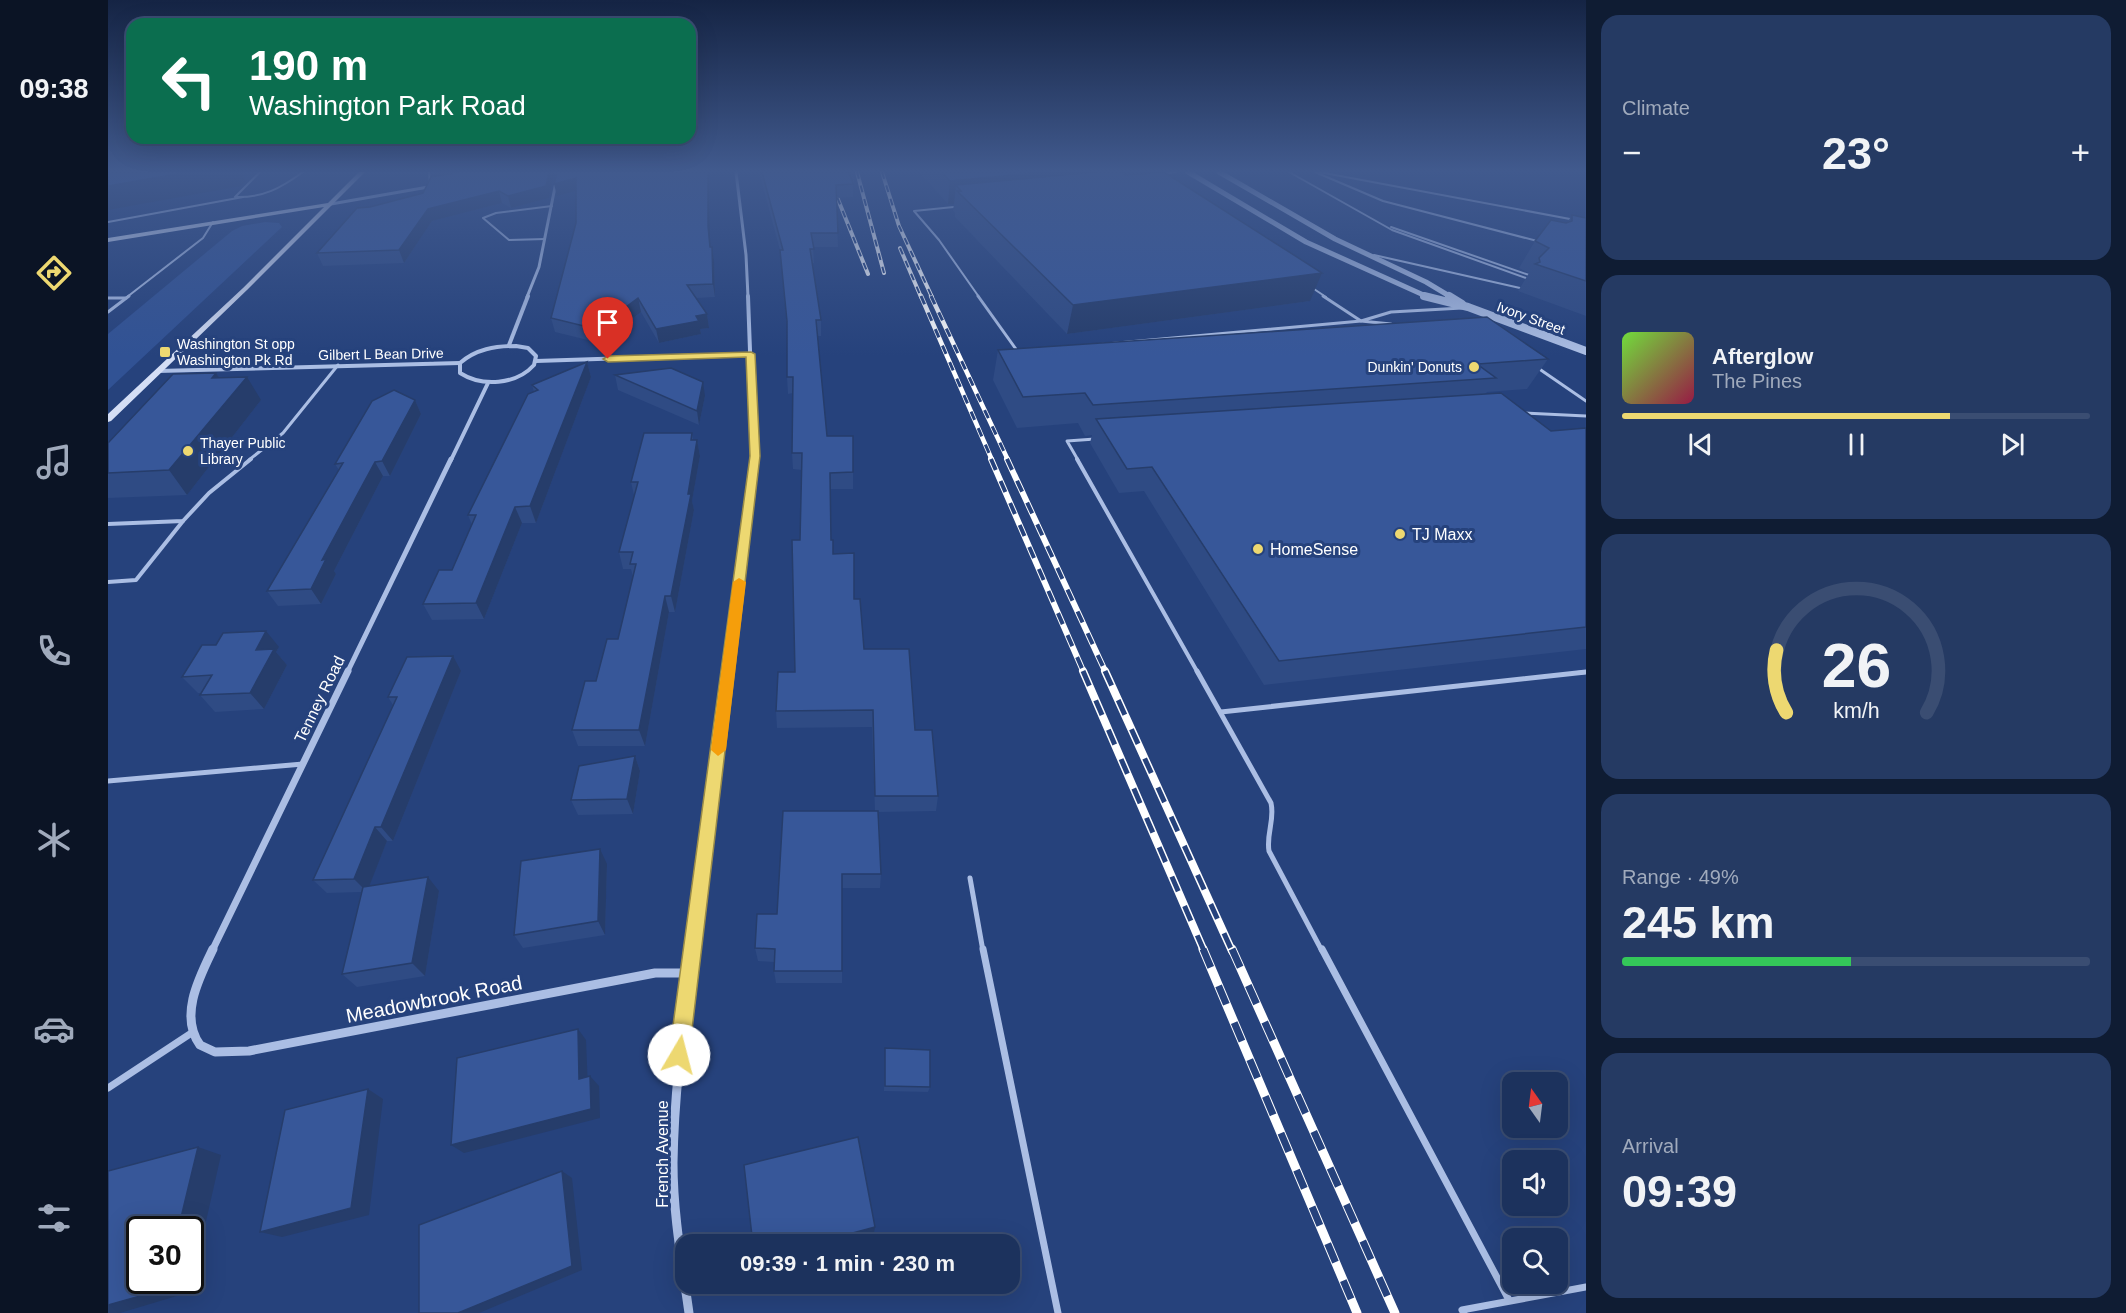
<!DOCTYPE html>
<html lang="en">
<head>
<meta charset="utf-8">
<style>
  body { margin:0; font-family:Arial,sans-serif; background:#253a63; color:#f1f3f6; height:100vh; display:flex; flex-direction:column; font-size:22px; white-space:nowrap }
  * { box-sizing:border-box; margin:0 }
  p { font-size:20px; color:#a0aabc }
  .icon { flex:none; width:33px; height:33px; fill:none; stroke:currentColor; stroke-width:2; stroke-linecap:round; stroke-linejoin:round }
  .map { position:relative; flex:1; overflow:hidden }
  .sheet { display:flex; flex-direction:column; gap:15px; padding:15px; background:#0f1c33; width:540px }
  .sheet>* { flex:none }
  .guide { position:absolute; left:18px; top:18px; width:570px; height:126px; border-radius:18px; box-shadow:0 6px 24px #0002,0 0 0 2px #3a4d72; background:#0b6e4f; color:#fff; overflow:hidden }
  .needle { width:39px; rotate:346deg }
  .controls { position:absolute; left:1394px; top:1072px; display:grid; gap:12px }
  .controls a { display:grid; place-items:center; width:66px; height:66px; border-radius:12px; background:#1c325d; box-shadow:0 6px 24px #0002,0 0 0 2px #3a4d72; font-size:30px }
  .speed { position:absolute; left:18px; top:1216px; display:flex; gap:12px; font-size:30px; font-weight:700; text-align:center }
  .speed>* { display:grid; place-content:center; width:78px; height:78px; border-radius:50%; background:#1c325d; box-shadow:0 6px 24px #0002,0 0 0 2px #3a4d72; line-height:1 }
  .speed .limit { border:3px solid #111; border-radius:9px; background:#fff; color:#111 }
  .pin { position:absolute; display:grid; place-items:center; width:51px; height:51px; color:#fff; margin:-62px -26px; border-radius:50% 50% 50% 0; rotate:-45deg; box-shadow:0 0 6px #0007 }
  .pin .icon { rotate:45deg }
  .me { position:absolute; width:66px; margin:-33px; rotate:8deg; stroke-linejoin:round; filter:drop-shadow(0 0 4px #0008) }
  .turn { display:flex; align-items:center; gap:21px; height:126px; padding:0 24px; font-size:27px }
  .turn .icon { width:78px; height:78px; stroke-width:2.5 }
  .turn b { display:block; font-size:42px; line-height:51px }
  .big { font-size:45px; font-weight:800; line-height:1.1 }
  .sheet .card { flex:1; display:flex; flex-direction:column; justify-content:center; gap:9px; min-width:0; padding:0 21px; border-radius:18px; background:#253a63 }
  .sheet .dial { align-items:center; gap:0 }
  .dial svg { height:156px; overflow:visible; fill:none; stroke:#3a4d72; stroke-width:7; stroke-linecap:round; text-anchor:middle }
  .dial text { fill:#f1f3f6; stroke:none }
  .song { display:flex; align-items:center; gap:18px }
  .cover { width:72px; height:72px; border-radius:9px; background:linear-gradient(135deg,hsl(100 70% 55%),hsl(340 70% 35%)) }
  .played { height:6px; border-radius:3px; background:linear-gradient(90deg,#edd871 70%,#3a4d72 70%) }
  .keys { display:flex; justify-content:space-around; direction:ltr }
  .heat { display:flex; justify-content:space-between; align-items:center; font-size:33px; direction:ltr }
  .charge { height:9px; border-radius:4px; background:linear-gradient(90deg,#34c759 49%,#3a4d72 0) }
  .trip { position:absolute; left:567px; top:1234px; width:345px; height:60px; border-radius:18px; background:#1c325d; box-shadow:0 6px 24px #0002,0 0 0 2px #3a4d72; font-weight:800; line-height:60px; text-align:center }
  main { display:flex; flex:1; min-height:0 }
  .menu { display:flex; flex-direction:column; width:108px; justify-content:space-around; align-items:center; background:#0b1425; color:#a0aabc }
  .menu .icon { width:42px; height:42px }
  .menu .active { color:#edd871 }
  .menu b { font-size:27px; color:#f1f3f6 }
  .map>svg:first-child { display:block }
</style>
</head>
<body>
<main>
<nav class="menu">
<b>09:38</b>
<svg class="icon active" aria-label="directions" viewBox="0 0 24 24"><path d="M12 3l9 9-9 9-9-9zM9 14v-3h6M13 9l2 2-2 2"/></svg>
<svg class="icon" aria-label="music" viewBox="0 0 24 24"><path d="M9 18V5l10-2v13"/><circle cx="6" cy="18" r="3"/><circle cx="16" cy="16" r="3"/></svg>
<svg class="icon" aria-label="phone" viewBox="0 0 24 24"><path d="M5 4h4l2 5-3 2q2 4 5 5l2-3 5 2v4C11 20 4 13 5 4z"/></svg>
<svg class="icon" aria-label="climate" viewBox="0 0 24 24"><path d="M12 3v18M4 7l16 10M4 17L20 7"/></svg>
<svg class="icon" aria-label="car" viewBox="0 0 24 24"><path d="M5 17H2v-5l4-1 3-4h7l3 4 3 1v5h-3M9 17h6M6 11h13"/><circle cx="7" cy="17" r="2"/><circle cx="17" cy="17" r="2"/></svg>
<svg class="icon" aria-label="filters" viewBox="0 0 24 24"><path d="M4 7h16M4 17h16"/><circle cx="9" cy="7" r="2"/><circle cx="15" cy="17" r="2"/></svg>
</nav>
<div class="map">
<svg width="1478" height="1313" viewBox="0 0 1478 1313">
  <rect width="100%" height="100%" fill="#26427c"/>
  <polygon fill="#315294" points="157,222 171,223 174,227 0,390 0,334 124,231 134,226"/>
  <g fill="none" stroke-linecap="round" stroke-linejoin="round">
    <g stroke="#abbee4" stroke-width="2">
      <path d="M152,172L127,197C155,198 173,188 195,172"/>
      <polyline points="321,172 322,184"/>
      <polyline points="1181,172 1284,230 1418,278"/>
      <polyline points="1207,172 1275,201 1433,242"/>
      <polyline points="1211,172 1478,222"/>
      <polyline points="1052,174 1068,172"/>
      <polyline points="0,222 135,197"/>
      <polyline points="1283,227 1421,275"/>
      <polyline points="437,239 401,240 375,218 388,213 444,206"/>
      <polyline points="1266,255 1412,288"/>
      <polyline points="19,297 95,238 105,222"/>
      <polyline points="871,297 831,240 806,211 1051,186 1218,297"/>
    </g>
    <g stroke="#abbee4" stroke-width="3">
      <polyline points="870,296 910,352 1253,321 1215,296"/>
      <polyline points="0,298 18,298"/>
      <polyline points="0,312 21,296"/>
      <polyline points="1283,324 1253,321 1283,312 1354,308"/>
      <polyline points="1427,366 1478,401"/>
      <polyline points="1414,413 1478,416"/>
      <polyline points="141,460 175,433 230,365"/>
      <polyline points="970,460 959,441 987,439"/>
    </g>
    <g stroke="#abbee4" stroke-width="4">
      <polyline points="969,459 1090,673"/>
      <polyline points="0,524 75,521 101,493 143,459"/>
      <polyline points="0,582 28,580 75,521"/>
      <polyline points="1469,673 1478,672"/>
    </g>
    <g stroke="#abbee4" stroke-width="5">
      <path d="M1089,671L1163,803C1167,820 1158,834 1161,851L1214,951"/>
      <polyline points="1113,712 1478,672"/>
      <polyline points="0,781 195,764"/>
      <polyline points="862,878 875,951"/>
    </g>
    <g stroke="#abbee4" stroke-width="7">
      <polyline points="875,949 950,1313"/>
      <polyline points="1214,949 1401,1300"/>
      <polyline points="0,1088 85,1032"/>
      <polyline points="1356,1313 1354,1310 1478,1287"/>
    </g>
    <g stroke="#abbee4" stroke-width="3">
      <polyline points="628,172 638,255 640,297"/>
      <polyline points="223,204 326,186"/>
      <polyline points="419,297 431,267 450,172"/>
    </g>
    <g stroke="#abbee4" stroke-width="4">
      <polyline points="640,296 646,460"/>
      <polyline points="401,345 420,296"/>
      <path d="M408,346L420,348L428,356L426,365C408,385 374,387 352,373V363C368,349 387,346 408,346Z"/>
      <polyline points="428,361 643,354"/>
      <polyline points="50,371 352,363"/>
      <polyline points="343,460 380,383"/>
    </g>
    <g stroke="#abbee4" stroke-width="5">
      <polyline points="239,673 343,459"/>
      <polyline points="620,673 647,459"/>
    </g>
    <g stroke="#abbee4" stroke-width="7">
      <polyline points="104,951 240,671"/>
      <polyline points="585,951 620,671"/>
    </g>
    <g stroke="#abbee4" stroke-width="9">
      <path d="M105,949C91,978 71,1016 92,1045L107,1052L141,1051L547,973H582"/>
      <path d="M581,1313C574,1263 565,1213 565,1163C566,1091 576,1020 585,949"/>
    </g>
    <g stroke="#abbee4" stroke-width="5">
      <polyline points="1080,172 1198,242 1320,297"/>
      <polyline points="1111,172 1227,239 1318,282 1343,297"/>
    </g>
    <g stroke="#abbee4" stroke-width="8">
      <polyline points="1316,296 1360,307 1478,351"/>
      <polyline points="1341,296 1354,304"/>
    </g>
    <polygon fill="#d4def5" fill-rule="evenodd" points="251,172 257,172 139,290 3,421 0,422 0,414 135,288 216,207 0,242 0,238 220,203"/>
    <defs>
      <g id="rail-far4">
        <polyline points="719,172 760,274"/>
        <polyline points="749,172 776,273"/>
        <polyline points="774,172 791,226 824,297"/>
        <polyline points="792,248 813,297"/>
      </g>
      <g id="rail-far3">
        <polyline points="813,296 884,460"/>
        <polyline points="823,296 900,460"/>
      </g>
      <g id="rail-far2">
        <polyline points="883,459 976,673"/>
        <polyline points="899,459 998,673"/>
      </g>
      <g id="rail-far1">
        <polyline points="975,671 1096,951"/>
        <polyline points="997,671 1124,951"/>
      </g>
      <g id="rail">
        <polyline points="1095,949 1249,1313"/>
        <polyline points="1124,949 1287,1313"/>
      </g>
    </defs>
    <use href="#rail-far4" stroke="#fff" stroke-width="4"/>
    <use href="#rail-far3" stroke="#fff" stroke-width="4.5"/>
    <use href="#rail-far2" stroke="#fff" stroke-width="6"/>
    <use href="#rail-far1" stroke="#fff" stroke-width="8"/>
    <use href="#rail" stroke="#fff" stroke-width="9"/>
    <use href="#rail-far4" stroke="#26427c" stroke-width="2" stroke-dasharray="7" stroke-linecap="butt"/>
    <use href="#rail-far3" stroke="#26427c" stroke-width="3" stroke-dasharray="9" stroke-linecap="butt"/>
    <use href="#rail-far2" stroke="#26427c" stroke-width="4" stroke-dasharray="12" stroke-linecap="butt"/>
    <use href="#rail-far1" stroke="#26427c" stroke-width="5" stroke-dasharray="16" stroke-linecap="butt"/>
    <use href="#rail" stroke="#26427c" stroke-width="7" stroke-dasharray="20" stroke-linecap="butt"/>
  </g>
  <g fill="#2f4b84">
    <polygon points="328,172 441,198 403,208 394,203 324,221 296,263 215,266 209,253 262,207 315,193 330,176"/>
    <polygon points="449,172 601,172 602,238 602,247 604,247 606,260 607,297 588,298 599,314 601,328 592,329 593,334 551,343 533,312 492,343 447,332 443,318 468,223 468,190 449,196"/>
    <polygon points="651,172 746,172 746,182 745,182 745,197 728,198 730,247 705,247 706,263 704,264 713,320 713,336 709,336 719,436 745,436 745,489 722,489 723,540 725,554 746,599 756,649 807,730 830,796 828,811 771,812 773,874 772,888 734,888 734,983 668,983 666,971 666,962 650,961 647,948 669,914 767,811 764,727 669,728 668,711 687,672 694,470 685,469 684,453 685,393 680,394 679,377 679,327 672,250"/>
    <polygon points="811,172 1014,172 1202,301 959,334 847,217 847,213 845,210 846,204 840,204"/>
    <polygon points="1464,215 1478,218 1478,316 1410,291 1421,273 1411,268 1427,241 1459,223"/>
    <polygon points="890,350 1440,359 1419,389 1379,392 1377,394 1443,431 1478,428 1478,649 1156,685 1036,491 1011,493 982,443 984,435 977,436 970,423 909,428 885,380"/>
    <polygon points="479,362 483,377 428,523 414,523 376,619 324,620 315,604 344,570 364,525 360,515 426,392 424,385"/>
    <polygon points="108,373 111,378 153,400 79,495 0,498 0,443"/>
    <polygon points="507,375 597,396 591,425 510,390"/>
    <polygon points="307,400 313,414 282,476 275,476 226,571 228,574 213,604 170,606 159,591 231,470 227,464"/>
    <polygon points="584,433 585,440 589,440 592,456 584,501 586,510 567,612 561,612 537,746 470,746 464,730 510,639 525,577 523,569 515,569 511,552 526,495 523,482"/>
    <polygon points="171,647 168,652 179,665 156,709 107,712 92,695 94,693 90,693 74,677"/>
    <polygon points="353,671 285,841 279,841 261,886 331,891 317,976 249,987 234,974 253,892 219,893 205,880 285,705 280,697"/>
    <polygon points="527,756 532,771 525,814 470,815 463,800"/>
    <polygon points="499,864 497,935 415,948 406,935"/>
    <polygon points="777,1048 822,1087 820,1092 776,1091"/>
  </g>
  <g fill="#263d6b">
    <polygon points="80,172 136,172 137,182 133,186 0,210 0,186"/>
    <polygon points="328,172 377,172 331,180"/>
    <polygon points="441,172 446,172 441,198 403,208 400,196"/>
    <polygon points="600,172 601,172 602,238 603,260 600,226"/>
    <polygon points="930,172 1001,172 853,191 848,185 846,204 840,204 842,181"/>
    <polygon points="468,178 470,190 449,196 446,184"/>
    <polygon points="391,191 394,203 324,221 296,263 291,250 320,209"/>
    <polygon points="604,247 606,260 607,297 605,284"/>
    <polygon points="1214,273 1202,301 959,334 965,305"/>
    <polygon points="530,298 533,312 492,343 488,329"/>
    <polygon points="599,314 601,328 592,329 593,334 551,343 548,329 588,316"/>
    <polygon points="479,362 483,377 428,523 422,506"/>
    <polygon points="108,373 123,396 139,377 153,400 79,495 61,470 104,378"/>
    <polygon points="595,382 597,396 591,425 589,411"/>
    <polygon points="307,400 313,414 282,476 274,461"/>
    <polygon points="589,440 592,456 584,501 586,510 567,612 563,596"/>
    <polygon points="267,462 275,476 226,571 228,574 213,604 203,589 214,560"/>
    <polygon points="407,507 414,523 376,619 368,603"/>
    <polygon points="557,596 561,612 537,746 531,730"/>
    <polygon points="158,631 171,647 168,652 179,665 156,709 142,693 148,650"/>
    <polygon points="345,656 353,671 285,841 273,827"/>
    <polygon points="527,756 532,771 525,814 519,799"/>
    <polygon points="267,827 279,841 259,892 246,879"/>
    <polygon points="492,849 499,864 497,935 490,921"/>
    <polygon points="320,877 331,891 317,976 304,963"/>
    <polygon points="470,1029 478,1040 480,1089 471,1079"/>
    <polygon points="482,1076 491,1086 492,1118 356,1153 343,1145"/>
    <polygon points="260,1089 275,1099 261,1215 174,1237 152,1232"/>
    <polygon points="90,1147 113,1155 82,1292 12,1313 0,1313 0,1305 58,1281 82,1281 82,1230 70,1230"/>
    <polygon points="454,1171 464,1178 474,1270 371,1313 350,1313"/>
    <polygon points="767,1227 766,1233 721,1245 700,1245"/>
  </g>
  <g fill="#375799" stroke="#263d6b" stroke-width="1.5">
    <polygon points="0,172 80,172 0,186"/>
    <polygon points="352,172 441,172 438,186 400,196 391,191 320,209 291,250 209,253 249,208 262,207 315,193 323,177"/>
    <polygon points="449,172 600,172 600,226 602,247 604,247 605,284 579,285 599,314 588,316 591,321 548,329 530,298 488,329 443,318 468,223 468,178 446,184"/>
    <polygon points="654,172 741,172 745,184 728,185 730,233 703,233 706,249 702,249 713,320 708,320 719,436 745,436 745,472 722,473 723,540 725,540 725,554 746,553 746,599 752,599 756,649 801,649 807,730 824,730 830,796 767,796 765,710 668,711 670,672 687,672 684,540 692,540 694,453 684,453 685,377 679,377 679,321 672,250 675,250"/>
    <polygon points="833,172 936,172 842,181"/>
    <polygon points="987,172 1014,172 1018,175 1056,172 1214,273 965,305 849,191 853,191 848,185"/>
    <polygon points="1464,215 1478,218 1478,281 1427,264 1432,262 1431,258 1441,248 1427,241 1443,220 1458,223 1464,221"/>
    <polygon points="1379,317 1440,359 1369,364 1388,378 985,405 977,393 915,397 890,350"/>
    <polygon points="479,362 422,506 407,507 368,603 315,604 331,570 344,570 368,515 360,515 420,394 430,390 424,385"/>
    <polygon points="563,368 595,382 589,411 507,375"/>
    <polygon points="108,373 104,378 139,377 61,470 0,473 0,443 65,374"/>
    <polygon points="286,390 307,400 274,461 267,462 214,560 218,559 203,589 159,591 235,463 227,464 264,401"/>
    <polygon points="1393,393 1443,431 1478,428 1478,627 1171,661 1044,467 1019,469 988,419"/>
    <polygon points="536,433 584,433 583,440 589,440 580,494 583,494 563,596 557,596 531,730 464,730 477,681 488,681 499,639 510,639 528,564 522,564 525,552 511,552 530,482 523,482"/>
    <polygon points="158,631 148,650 166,649 142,693 92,695 104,675 74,677 94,645 108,645 115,633"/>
    <polygon points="345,656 273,827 267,827 246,879 205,880 289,697 280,697 299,657"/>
    <polygon points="527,756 519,799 463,800 471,766"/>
    <polygon points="675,811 770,811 773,874 734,874 734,971 666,971 667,949 647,948 649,914 669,914"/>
    <polygon points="492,849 490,921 406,935 413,861"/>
    <polygon points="320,877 304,963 234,974 255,887"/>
    <polygon points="470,1029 471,1079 482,1076 483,1109 343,1145 349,1058"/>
    <polygon points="777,1048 822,1050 822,1087 777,1086"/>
    <polygon points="260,1089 243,1208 152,1232 177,1110"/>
    <polygon points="750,1137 767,1227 700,1245 645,1245 636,1165"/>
    <polygon points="90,1147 70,1230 32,1230 32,1281 58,1281 57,1289 0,1305 0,1171"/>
    <polygon points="454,1171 464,1266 350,1313 311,1313 311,1225"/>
  </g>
  <linearGradient id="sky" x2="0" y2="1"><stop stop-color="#152444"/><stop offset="0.48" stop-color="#415a8e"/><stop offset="1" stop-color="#415a8e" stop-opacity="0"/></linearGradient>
  <rect width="1478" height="356" fill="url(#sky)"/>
  <polygon fill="#edd871" stroke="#9a8c49" stroke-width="1.5" points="643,352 647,354 652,456 581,1055 578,1062 571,1065 564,1062 561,1055 642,456 638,357 500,362 495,359 500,356"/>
  <polygon fill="#f59e0b" points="631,578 638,582 618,750 610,756 603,750 625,582"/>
  <g fill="#edd871" stroke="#26427c" stroke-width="2">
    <rect x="51" y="346" width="12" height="12" rx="3"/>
    <circle cx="1366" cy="367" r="6"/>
    <circle cx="80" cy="451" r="6"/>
    <circle cx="1292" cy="534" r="6"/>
    <circle cx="1150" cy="549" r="6"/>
  </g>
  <g text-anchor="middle" stroke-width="6" stroke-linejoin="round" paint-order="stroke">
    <g font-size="14" fill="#fff" stroke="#26427c">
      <text transform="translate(1423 318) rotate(20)" y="5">Ivory Street</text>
      <text transform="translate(273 354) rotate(-1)" y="5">Gilbert L Bean Drive</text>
    </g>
    <g font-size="14" fill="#fff" stroke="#26427c" text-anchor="start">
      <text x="69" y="349">Washington St opp<tspan x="69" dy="16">Washington Pk Rd</tspan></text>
      <text x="1354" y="372" text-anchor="end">Dunkin' Donuts</text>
      <text x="92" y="448">Thayer Public<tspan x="92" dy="16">Library</tspan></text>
    </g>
    <g font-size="16" fill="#fff" stroke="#26427c" text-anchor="start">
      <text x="1304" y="540">TJ Maxx</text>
      <text x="1162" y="555">HomeSense</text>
    </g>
    <g font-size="16" fill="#fff" stroke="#26427c">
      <text transform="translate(211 699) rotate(-64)" y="6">Tenney Road</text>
      <text transform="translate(554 1154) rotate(-90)" y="6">French Avenue</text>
    </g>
    <g font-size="20" fill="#fff" stroke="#26427c">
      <text transform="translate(326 999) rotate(-11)" y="7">Meadowbrook Road</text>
    </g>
  </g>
</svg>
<div class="controls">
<a><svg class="needle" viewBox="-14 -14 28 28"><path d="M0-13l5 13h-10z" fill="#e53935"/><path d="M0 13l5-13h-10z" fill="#a0aabc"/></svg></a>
<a><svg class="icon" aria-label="sound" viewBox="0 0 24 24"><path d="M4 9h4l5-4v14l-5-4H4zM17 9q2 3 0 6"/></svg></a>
<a><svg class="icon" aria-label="search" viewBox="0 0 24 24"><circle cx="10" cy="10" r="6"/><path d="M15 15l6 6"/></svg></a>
</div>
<div class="speed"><div class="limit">30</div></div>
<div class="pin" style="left:500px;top:359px;background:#d93025"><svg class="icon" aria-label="arrive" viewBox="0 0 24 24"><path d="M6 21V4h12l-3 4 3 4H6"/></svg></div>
<svg class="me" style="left:571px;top:1055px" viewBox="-20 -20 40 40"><circle r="19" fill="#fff"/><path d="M0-13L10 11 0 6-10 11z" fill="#edd871"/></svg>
<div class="trip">09:39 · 1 min · 230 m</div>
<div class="guide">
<div class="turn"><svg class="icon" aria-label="left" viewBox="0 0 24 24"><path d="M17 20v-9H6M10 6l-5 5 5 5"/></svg><div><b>190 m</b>Washington Park Road</div></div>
</div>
</div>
<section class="sheet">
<div class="card"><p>Climate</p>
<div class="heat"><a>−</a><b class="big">23°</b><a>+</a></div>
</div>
<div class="card">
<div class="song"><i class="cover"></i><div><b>Afterglow</b><p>The Pines</p></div></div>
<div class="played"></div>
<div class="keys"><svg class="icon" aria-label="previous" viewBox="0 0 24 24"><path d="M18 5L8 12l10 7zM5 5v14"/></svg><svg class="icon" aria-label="pause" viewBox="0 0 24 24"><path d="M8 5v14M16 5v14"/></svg><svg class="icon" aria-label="next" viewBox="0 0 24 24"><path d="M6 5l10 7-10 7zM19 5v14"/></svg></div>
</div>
<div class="card dial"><svg viewBox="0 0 100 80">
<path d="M14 69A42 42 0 1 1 86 69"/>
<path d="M14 69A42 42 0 0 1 9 37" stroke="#edd871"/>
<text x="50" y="56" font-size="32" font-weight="700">26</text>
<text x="50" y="72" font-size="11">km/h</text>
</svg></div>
<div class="card"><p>Range · 49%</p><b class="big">245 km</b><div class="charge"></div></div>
<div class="card"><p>Arrival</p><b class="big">09:39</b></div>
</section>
</main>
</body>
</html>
